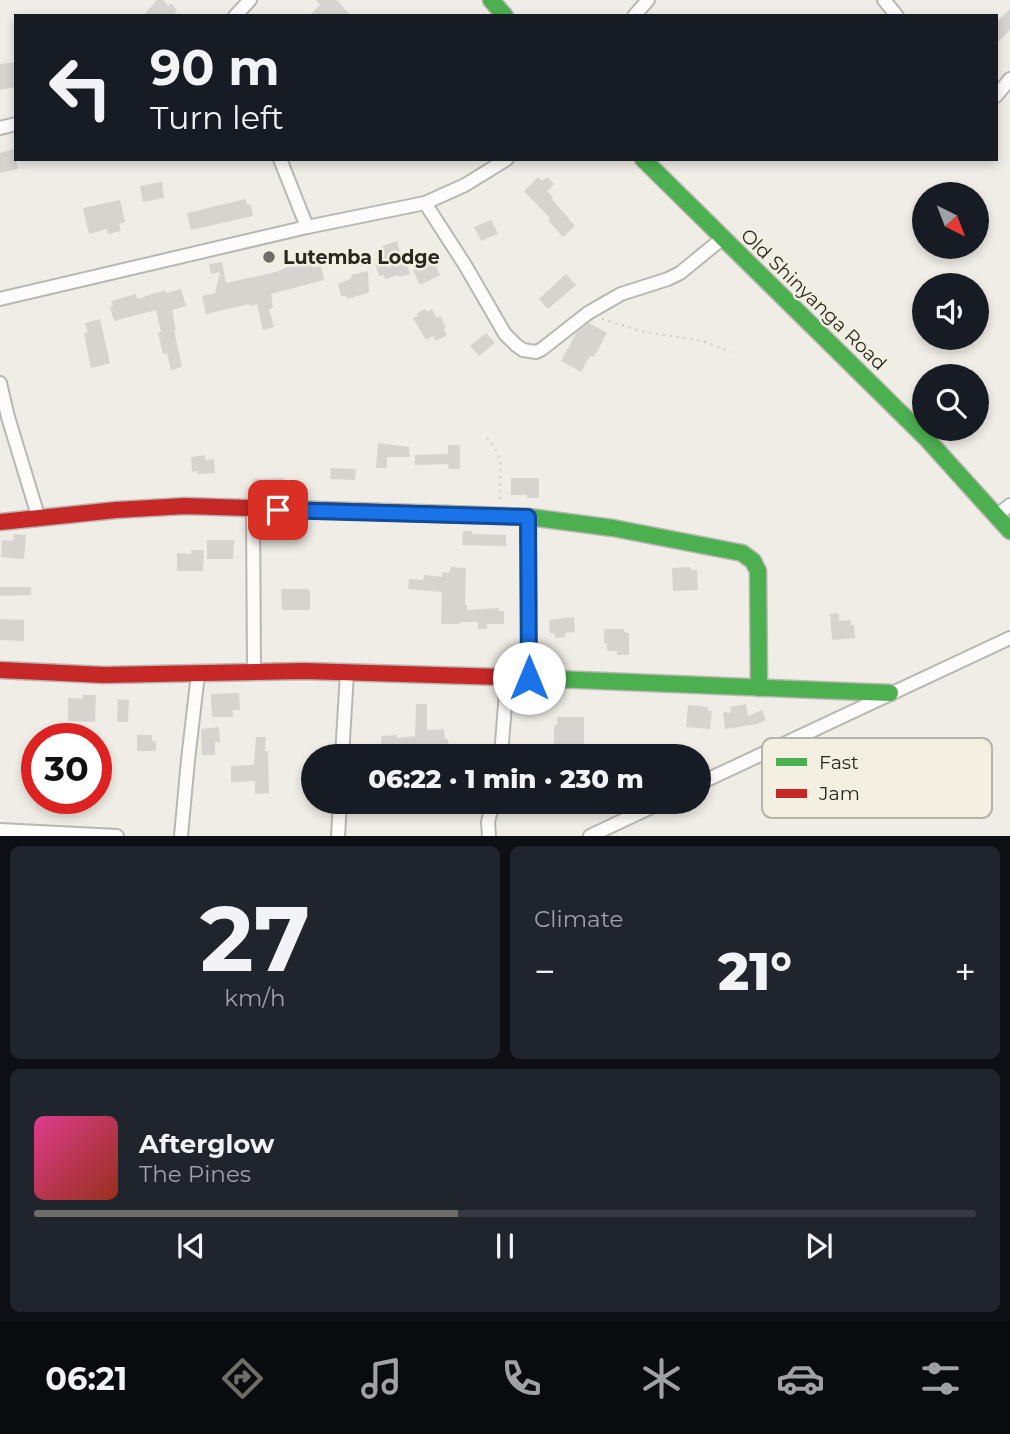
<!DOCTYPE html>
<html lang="en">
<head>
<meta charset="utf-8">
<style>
  body { margin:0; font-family:Montserrat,sans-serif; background:#20242c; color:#f1f3f6; height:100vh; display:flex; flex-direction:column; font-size:26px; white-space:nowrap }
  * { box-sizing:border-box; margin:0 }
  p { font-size:23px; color:#9ea1a6 }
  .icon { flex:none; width:38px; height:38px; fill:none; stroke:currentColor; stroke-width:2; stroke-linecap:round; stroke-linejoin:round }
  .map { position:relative; height:836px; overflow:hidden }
  .drawer { display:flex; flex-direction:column; gap:10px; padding:10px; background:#0d0f14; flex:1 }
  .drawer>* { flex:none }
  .top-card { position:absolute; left:14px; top:14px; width:984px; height:147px; border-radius:0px; box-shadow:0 4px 10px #0003; background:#171b24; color:#f1f3f6; overflow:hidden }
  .needle { width:46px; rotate:138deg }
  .tools { position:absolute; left:912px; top:182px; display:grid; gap:14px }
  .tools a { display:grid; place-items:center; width:77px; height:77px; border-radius:50%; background:#171b24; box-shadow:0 4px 10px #0003; font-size:35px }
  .speed { position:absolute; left:21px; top:723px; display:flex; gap:14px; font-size:35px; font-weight:700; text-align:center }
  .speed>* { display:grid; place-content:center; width:91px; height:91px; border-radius:50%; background:#171b24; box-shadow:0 4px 10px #0003; line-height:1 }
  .speed .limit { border:10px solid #d22; background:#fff; color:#111 }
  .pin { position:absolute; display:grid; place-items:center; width:60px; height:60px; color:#fff; margin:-30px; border-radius:14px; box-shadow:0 4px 10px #0006 }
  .me { position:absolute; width:77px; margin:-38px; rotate:0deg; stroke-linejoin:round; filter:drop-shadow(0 0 5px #0008) }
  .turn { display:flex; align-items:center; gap:24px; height:147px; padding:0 21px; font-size:32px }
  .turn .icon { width:91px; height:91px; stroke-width:2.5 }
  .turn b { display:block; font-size:49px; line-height:60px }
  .big { font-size:52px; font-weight:800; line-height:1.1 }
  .drawer .card { flex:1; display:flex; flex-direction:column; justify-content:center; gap:10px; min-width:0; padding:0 24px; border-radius:10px; background:#20242c }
  .drawer .dial { align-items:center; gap:0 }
  .dial b { font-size:91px; line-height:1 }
  .song { display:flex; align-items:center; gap:21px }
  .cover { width:84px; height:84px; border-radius:10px; background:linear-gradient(135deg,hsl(330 70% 55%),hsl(10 70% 35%)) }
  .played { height:7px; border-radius:4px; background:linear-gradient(90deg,#6e6d67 45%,#363941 45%) }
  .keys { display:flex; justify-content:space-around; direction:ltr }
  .heat { display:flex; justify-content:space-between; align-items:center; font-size:38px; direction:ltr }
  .drawer .tiles { flex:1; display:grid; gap:10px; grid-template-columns:1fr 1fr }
  .card:last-child { grid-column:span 2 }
  .trip { position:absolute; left:301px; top:744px; width:410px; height:70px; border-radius:35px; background:#171b24; box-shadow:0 4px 10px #0003; font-weight:800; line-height:70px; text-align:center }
  .tab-bar { display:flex; height:112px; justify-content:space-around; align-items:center; background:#090b0e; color:#9ea1a6 }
  .tab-bar .icon { width:49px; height:49px }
  .tab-bar .selected { color:#6e6d67 }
  .tab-bar b { font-size:32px; color:#f1f3f6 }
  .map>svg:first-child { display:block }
</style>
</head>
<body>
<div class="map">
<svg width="1010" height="836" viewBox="0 0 1010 836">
  <rect width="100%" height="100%" fill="#efede5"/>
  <g fill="#d7d4cf">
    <polygon points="157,0 163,0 168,6 171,3 177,10 174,13 177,16 143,16"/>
    <polygon points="316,0 337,0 351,16 309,16 320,5"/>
    <polygon points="1010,9 1010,30 996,44 996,22"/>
    <polygon points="16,62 16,87 0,90 0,64"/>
    <polygon points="14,149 18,169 0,173 0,153"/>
    <polygon points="538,177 542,181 547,177 554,184 547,191 553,197 552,199 575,226 563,237 548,220 550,218 524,191"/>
    <polygon points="162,182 164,198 143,202 140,186"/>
    <polygon points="246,199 247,205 251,204 253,216 191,230 187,213"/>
    <polygon points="120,200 125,222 119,224 121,231 108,234 107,229 89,234 83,208"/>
    <polygon points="491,220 498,234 481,241 474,227"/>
    <polygon points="397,241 402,260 405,259 410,274 399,277 398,275 385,279 384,275 379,276 375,264 379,263 375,252 381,251 380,249 383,248 382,246"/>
    <polygon points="304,260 306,266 312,264 313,267 321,266 324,280 271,294 273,308 269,309 274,327 263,330 257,304 249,306 249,304 206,314 202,296 215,293 220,272 211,274 209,264 222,262 226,283 276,272"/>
    <polygon points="433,260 440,275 420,285 413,270"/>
    <polygon points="368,271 369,292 348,299 346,296 341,296 338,284 352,278 351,275"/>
    <polygon points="566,274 576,285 548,309 539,299"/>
    <polygon points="181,289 186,306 172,310 176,330 174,330 182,367 171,370 167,353 163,354 158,333 161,332 156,310 114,321 110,307 113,306 111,301 136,294 137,299 165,290 166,293"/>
    <polygon points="425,309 427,312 432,309 437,318 440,316 446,327 444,329 447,335 436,341 433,336 426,340 413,318 418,316 417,313"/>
    <polygon points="100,319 110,363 91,368 84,333 88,332 85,323"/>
    <polygon points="589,323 607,333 594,357 590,356 581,372 561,361 576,333"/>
    <polygon points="486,333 495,343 479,356 470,346"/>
    <polygon points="378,443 409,447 410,457 387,457 387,468 376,468"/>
    <polygon points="448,445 460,445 460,469 449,469 448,464 415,465 415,455 448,454"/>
    <polygon points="205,455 205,460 214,459 215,473 198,474 198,471 192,472 191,457"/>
    <polygon points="331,468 356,469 355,480 330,479"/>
    <polygon points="284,478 285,488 253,489 253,479"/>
    <polygon points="511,478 539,478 539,498 527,498 527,495 511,495"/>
    <polygon points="463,531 472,531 472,534 506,535 506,546 462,545"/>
    <polygon points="14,534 26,535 24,559 1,557 2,540 13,541"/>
    <polygon points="207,540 234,540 233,559 207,559"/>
    <polygon points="191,550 204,550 203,571 177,571 177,553 191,554"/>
    <polygon points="451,567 466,568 465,605 467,605 467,610 499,608 499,611 504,611 504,624 487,624 487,629 478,629 478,622 460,622 460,624 441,624 442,592 408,589 409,579 423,580 424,575 442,577 442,572 449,573"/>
    <polygon points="690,567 691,570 697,570 698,590 673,591 672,568"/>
    <polygon points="0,587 31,587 31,595 0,596"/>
    <polygon points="281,589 307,589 310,591 310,610 282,610"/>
    <polygon points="839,613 839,621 851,620 851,625 854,625 855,638 832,640 830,614"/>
    <polygon points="574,617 575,632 565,633 565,637 555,638 555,634 550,633 549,620"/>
    <polygon points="0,619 24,620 24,641 0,640"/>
    <polygon points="604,629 624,629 624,632 629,633 629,655 617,655 617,651 607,651 607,643 604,643"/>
    <polygon points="239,693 240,710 233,710 233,717 212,717 211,694"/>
    <polygon points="83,695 96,695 95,722 68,721 68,698 83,699"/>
    <polygon points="118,699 129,700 128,722 117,722"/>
    <polygon points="416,704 427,704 427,730 444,729 445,739 448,739 449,751 422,752 421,746 397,747 397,755 382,756 381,736 397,735 397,738 415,736"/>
    <polygon points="746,704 748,716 762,710 766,720 757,724 725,729 723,712 731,713 730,707"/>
    <polygon points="688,705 708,707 708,711 712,711 710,729 686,727"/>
    <polygon points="557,717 584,717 584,751 554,751 554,725 557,725"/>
    <polygon points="219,727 220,742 215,742 215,755 202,755 201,729"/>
    <polygon points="137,735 152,735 152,741 156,741 156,751 137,751"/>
    <polygon points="256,737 266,737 265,751 268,751 269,793 255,794 255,781 231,782 231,766 254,765"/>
  </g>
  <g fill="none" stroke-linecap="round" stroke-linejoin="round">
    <defs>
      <g id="street">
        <polyline points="884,0 897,16"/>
        <polyline points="235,16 250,0"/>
        <polyline points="634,16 648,0"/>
        <polyline points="996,96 1010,79"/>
        <polyline points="0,128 16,124"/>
        <polyline points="280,159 307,227"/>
        <polyline points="425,203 465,265 505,334 516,345 523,350 536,352 542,349 588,313 621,294 668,279 680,273 723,238"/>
        <polyline points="0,299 307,227 425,203 465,185 507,159"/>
        <polyline points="0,383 8,417 39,519"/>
        <polyline points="253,509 254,671"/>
        <polyline points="996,516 1010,505"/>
        <polyline points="529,517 529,678"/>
        <polyline points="342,756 347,673"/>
        <polyline points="501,756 507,679"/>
        <polyline points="698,784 1010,638"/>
        <polyline points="0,830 117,836"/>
        <polyline points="181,836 188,760 198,674"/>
        <polyline points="338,836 340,802"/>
        <polyline points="489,836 488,822 493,802"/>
        <polyline points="590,836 662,802"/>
      </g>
      <g id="fast">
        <polyline points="491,0 505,16"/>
        <polyline points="643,159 926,438 1010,531"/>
        <polyline points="446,514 529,517 613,528 742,553 753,561 758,571 759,688"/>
        <polyline points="531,678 890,693"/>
      </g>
      <g id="jam">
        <polyline points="0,522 116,510 185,506 446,514"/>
        <polyline points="0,670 104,675 304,671 531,678"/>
      </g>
    </defs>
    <use href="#street" stroke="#b9b7b1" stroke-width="16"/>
    <use href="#fast" stroke="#b9b7b1" stroke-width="19"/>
    <use href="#jam" stroke="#b9b7b1" stroke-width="19"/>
    <g stroke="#cecdca" stroke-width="2" stroke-dasharray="2 5" stroke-linecap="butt">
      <polyline points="602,319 644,332 703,341 731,352"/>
      <path d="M487,438C508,460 498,475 500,501"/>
    </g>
    <use href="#street" stroke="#fdfcfb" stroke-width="12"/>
    <use href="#fast" stroke="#4caf50" stroke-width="16"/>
    <use href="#jam" stroke="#c62828" stroke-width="16"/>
  </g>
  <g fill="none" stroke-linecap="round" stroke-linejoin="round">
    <defs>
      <polyline id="route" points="278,510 528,517 529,678"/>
    </defs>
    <use href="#route" stroke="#114b97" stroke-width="18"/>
    <use href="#route" stroke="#1a73e8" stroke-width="12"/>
  </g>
  <circle fill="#6e6d67" stroke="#f3efe1" stroke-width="2.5" cx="269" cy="257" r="7"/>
  <g text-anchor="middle" stroke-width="5" stroke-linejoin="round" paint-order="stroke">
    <g font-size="19" font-weight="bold" fill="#292823" stroke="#f3efe1" text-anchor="start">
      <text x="283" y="264">Lutemba Lodge</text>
    </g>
    <g font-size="19" fill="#292823" stroke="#f3efe1">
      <text transform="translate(814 299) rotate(44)" y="7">Old Shinyanga Road</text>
    </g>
  </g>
  <rect x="762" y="738" width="230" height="80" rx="10" fill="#f3efe1" stroke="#b6b3a8" stroke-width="2"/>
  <rect x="776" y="758" width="31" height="8" fill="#4caf50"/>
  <rect x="776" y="789" width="31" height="9" fill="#c62828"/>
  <g font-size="19" fill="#292823">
    <text x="819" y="769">Fast</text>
    <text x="819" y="800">Jam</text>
  </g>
</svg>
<div class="tools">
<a><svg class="needle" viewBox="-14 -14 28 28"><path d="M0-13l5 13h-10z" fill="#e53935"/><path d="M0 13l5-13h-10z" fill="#9ea1a6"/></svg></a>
<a><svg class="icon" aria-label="sound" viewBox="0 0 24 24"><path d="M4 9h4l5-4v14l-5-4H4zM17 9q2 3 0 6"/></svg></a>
<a><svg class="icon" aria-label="search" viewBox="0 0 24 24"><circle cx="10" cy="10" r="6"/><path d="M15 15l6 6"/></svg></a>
</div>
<div class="speed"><div class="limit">30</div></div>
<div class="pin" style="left:278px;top:510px;background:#d93025"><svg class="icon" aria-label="arrive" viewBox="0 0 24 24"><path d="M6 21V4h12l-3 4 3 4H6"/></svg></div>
<svg class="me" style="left:529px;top:678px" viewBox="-20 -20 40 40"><circle r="19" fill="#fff"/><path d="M0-13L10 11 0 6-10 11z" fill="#1a73e8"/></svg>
<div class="trip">06:22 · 1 min · 230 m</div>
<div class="top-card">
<div class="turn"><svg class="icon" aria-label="left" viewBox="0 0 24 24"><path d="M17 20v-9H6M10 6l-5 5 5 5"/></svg><div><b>90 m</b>Turn left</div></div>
</div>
</div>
<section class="drawer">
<div class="tiles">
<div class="card dial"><b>27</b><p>km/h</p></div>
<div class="card"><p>Climate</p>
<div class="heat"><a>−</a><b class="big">21°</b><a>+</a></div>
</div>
<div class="card">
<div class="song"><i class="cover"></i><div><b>Afterglow</b><p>The Pines</p></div></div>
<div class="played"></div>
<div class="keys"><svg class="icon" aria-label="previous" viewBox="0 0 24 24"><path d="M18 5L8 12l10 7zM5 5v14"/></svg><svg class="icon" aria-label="pause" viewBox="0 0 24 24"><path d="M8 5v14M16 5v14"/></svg><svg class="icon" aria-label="next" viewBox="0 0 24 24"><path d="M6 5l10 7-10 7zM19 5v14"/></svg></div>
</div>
</div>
</section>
<nav class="tab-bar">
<b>06:21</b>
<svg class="icon selected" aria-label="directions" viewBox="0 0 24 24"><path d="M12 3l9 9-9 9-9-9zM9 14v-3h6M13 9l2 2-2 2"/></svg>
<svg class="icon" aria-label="music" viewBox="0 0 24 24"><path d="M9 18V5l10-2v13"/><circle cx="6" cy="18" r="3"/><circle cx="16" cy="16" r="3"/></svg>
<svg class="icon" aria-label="phone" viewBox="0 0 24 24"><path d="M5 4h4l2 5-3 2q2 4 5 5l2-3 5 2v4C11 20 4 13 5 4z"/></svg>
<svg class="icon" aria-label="climate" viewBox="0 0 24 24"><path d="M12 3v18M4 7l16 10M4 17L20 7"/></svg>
<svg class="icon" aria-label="car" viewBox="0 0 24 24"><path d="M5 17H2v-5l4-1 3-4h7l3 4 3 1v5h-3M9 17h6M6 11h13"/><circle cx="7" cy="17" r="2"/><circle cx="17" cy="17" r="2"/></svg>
<svg class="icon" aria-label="filters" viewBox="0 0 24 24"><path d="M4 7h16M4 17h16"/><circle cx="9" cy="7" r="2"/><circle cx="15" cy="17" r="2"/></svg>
</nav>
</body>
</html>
